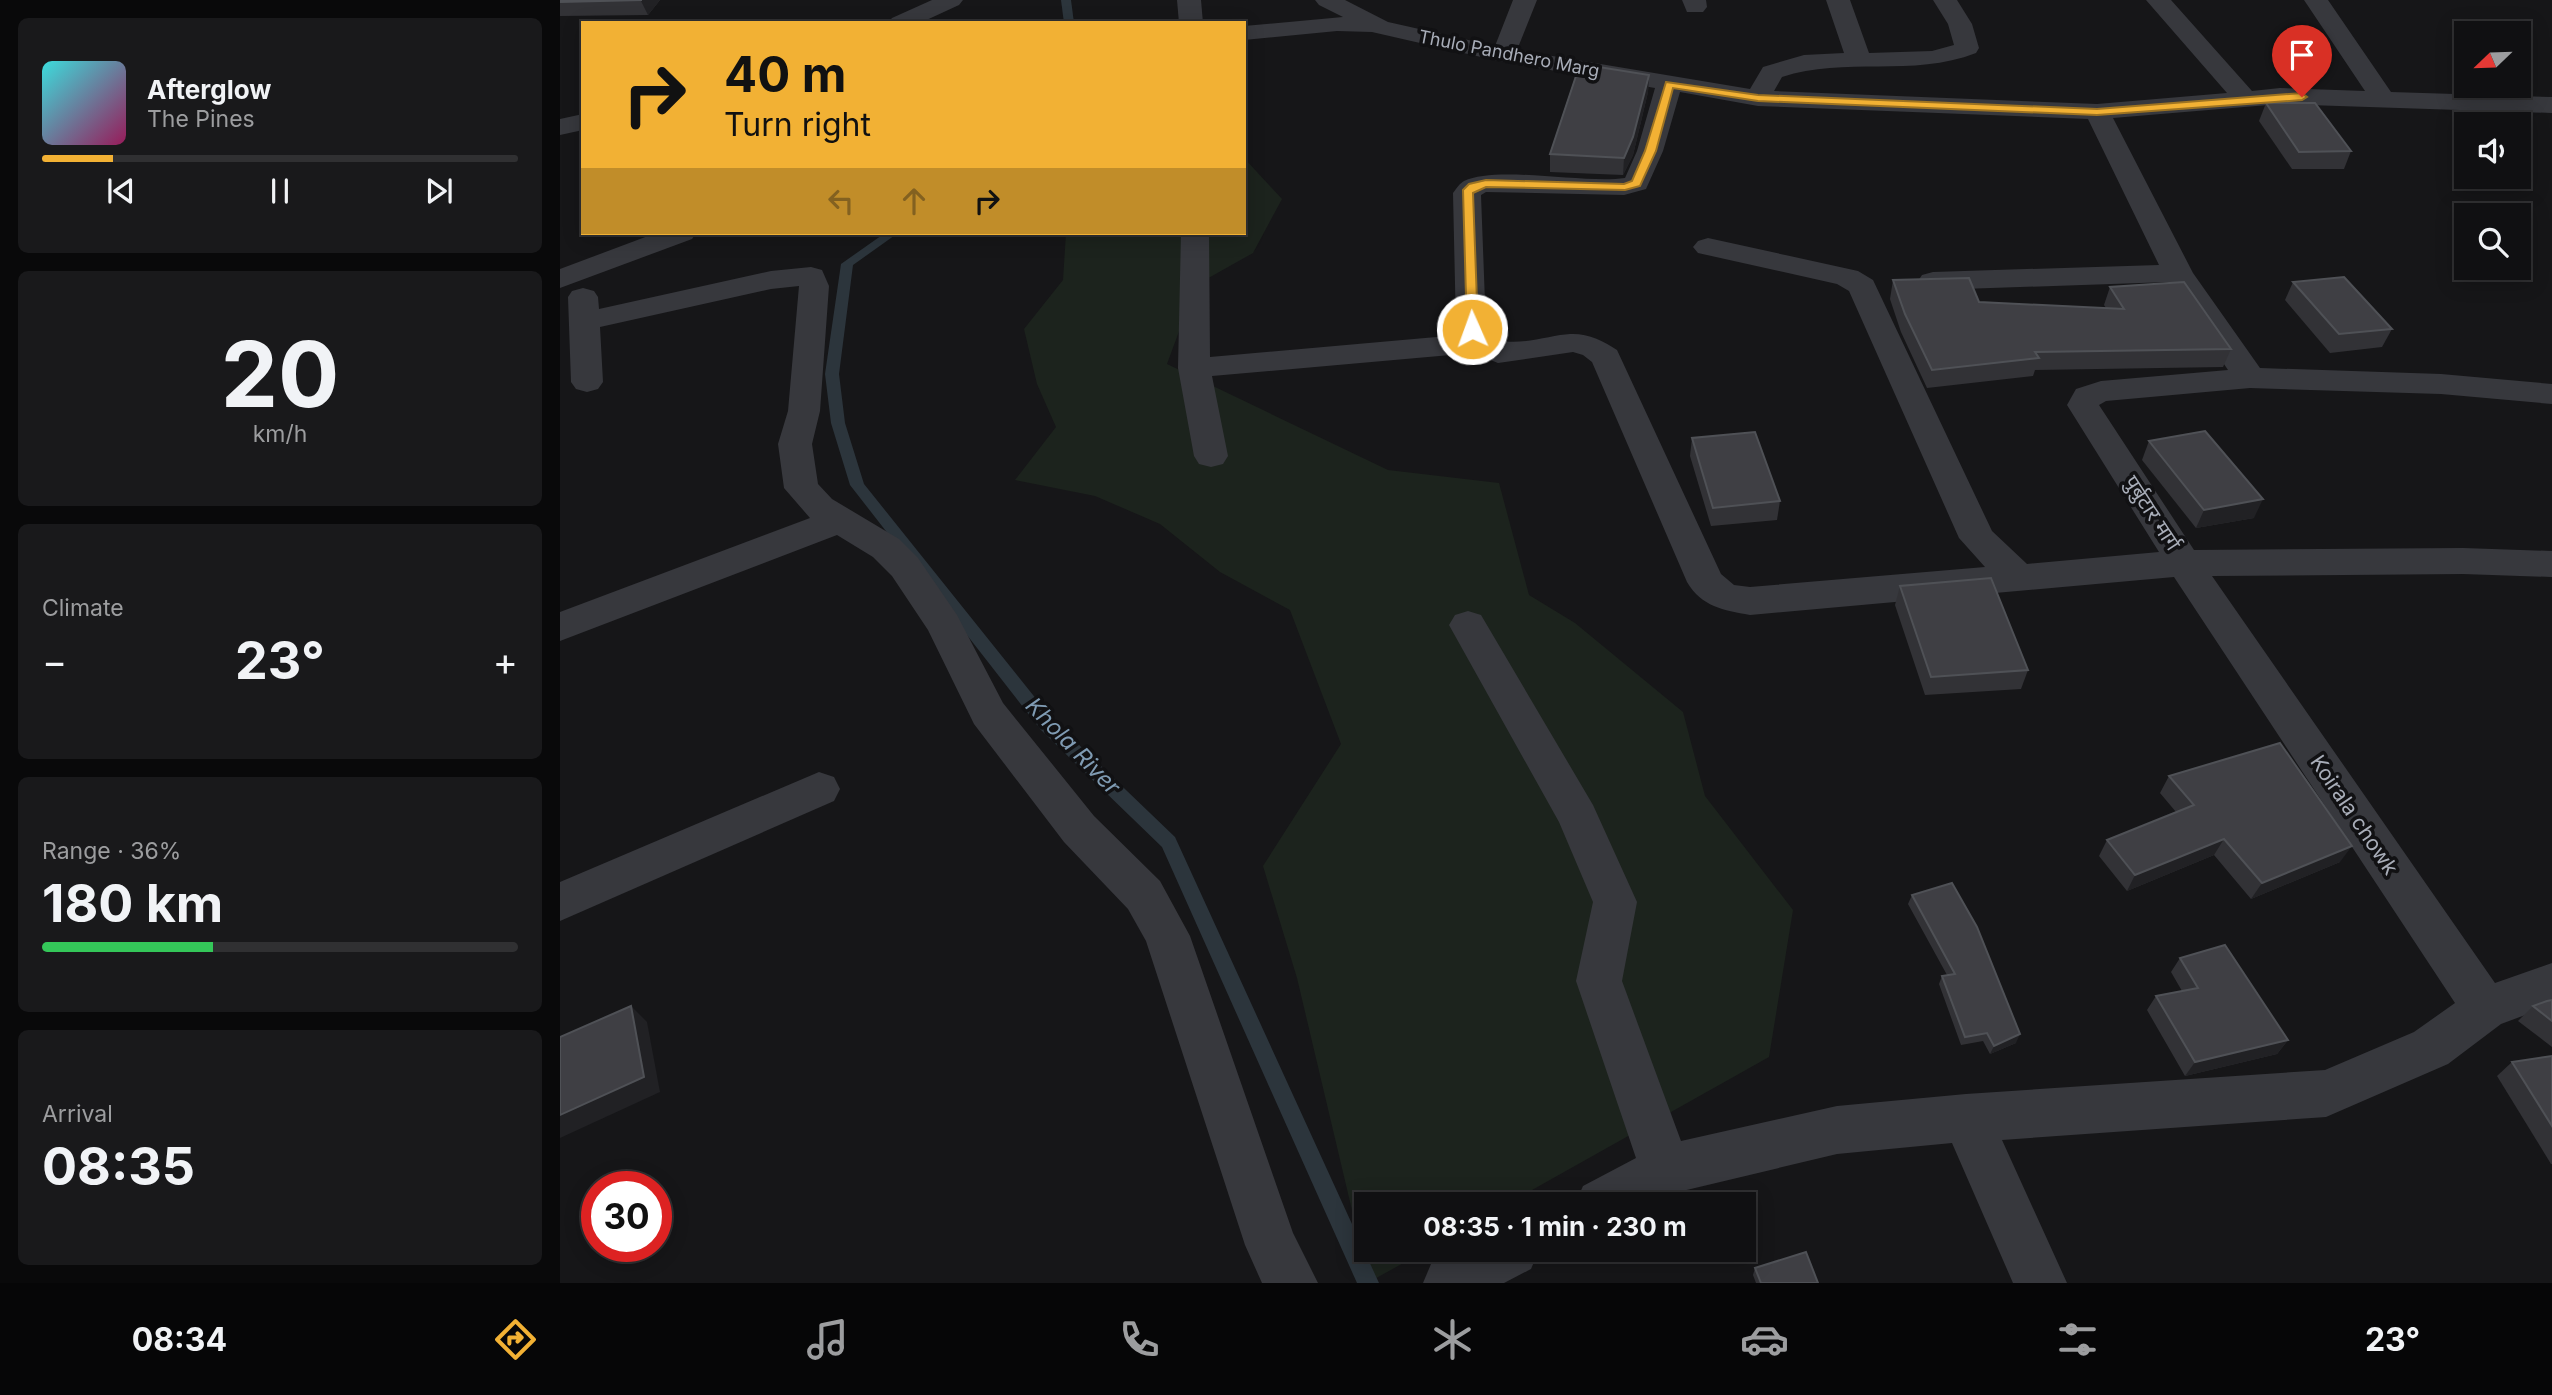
<!DOCTYPE html>
<html lang="en">
<head>
<meta charset="utf-8">
<style>
  body { margin:0; font-family:Inter,"Noto Sans Devanagari",sans-serif; background:#19191b; color:#f1f3f6; height:100vh; display:flex; flex-direction:column; font-size:26px; white-space:nowrap }
  * { box-sizing:border-box; margin:0 }
  p { font-size:23px; color:#9c9d9f }
  .icon { flex:none; width:38px; height:38px; fill:none; stroke:currentColor; stroke-width:2; stroke-linecap:round; stroke-linejoin:round }
  .map { position:relative; flex:1; overflow:hidden }
  .sheet { display:flex; flex-direction:column; gap:18px; padding:18px; background:#09090a; width:560px }
  .sheet>* { flex:none }
  .hud { position:absolute; left:21px; top:21px; width:665px; height:214px; border-radius:0px; box-shadow:0 4px 18px #0003,0 0 0 2px #303032; background:#f2b134; color:#111; overflow:hidden }
  .needle { width:46px; rotate:247deg }
  .tools { position:absolute; left:1894px; top:21px; display:grid; gap:14px }
  .tools a { display:grid; place-items:center; width:77px; height:77px; border-radius:0px; background:#101012; box-shadow:0 4px 18px #0003,0 0 0 2px #303032; font-size:35px }
  .speed { position:absolute; left:21px; top:1171px; display:flex; gap:14px; font-size:35px; font-weight:700; text-align:center }
  .speed>* { display:grid; place-content:center; width:91px; height:91px; border-radius:50%; background:#101012; box-shadow:0 4px 18px #0003,0 0 0 2px #303032; line-height:1 }
  .speed .limit { border:10px solid #d22; background:#fff; color:#111 }
  .pin { position:absolute; display:grid; place-items:center; width:60px; height:60px; color:#fff; margin:-72px -30px; border-radius:50% 50% 50% 0; rotate:-45deg; box-shadow:0 0 7px #0007 }
  .pin .icon { rotate:45deg }
  .me { position:absolute; width:77px; margin:-38px; rotate:358deg; stroke-linejoin:round; filter:drop-shadow(0 0 5px #0008) }
  .turn { display:flex; align-items:center; gap:24px; height:147px; padding:0 28px; font-size:32px }
  .turn .icon { width:91px; height:91px; stroke-width:2.5 }
  .turn b { display:block; font-size:49px; line-height:60px }
  .lanes { display:flex; align-items:center; height:66px; padding:0 28px; background:#0003; justify-content:center; gap:35px; direction:ltr }
  .lanes .off { opacity:.35 }
  .big { font-size:52px; font-weight:700; line-height:1.1 }
  .sheet .card { flex:1; display:flex; flex-direction:column; justify-content:center; gap:10px; min-width:0; padding:0 24px; border-radius:10px; background:#19191b }
  .sheet .dial { align-items:center; gap:0 }
  .dial b { font-size:91px; line-height:1 }
  .song { display:flex; align-items:center; gap:21px }
  .cover { width:84px; height:84px; border-radius:10px; background:linear-gradient(135deg,hsl(180 70% 55%),hsl(330 70% 35%)) }
  .played { height:7px; border-radius:4px; background:linear-gradient(90deg,#f2b134 15%,#303032 15%) }
  .keys { display:flex; justify-content:space-around; direction:ltr }
  .heat { display:flex; justify-content:space-between; align-items:center; font-size:38px; direction:ltr }
  .charge { height:10px; border-radius:5px; background:linear-gradient(90deg,#34c759 36%,#303032 0) }
  .trip { position:absolute; left:794px; top:1192px; width:402px; height:70px; border-radius:0px; background:#101012; box-shadow:0 4px 18px #0003,0 0 0 2px #303032; font-weight:700; line-height:70px; text-align:center }
  .menu { display:flex; height:112px; justify-content:space-around; align-items:center; background:#060607; color:#9c9d9f }
  .menu .icon { width:49px; height:49px }
  .menu .selected { color:#f2b134 }
  .menu b { font-size:32px; color:#f1f3f6 }
  main { display:flex; flex:1; min-height:0 }
  .map>svg:first-child { display:block }
</style>
</head>
<body>
<main>
<section class="sheet">
<div class="card">
<div class="song"><i class="cover"></i><div><b>Afterglow</b><p>The Pines</p></div></div>
<div class="played"></div>
<div class="keys"><svg class="icon" aria-label="previous" viewBox="0 0 24 24"><path d="M18 5L8 12l10 7zM5 5v14"/></svg><svg class="icon" aria-label="pause" viewBox="0 0 24 24"><path d="M8 5v14M16 5v14"/></svg><svg class="icon" aria-label="next" viewBox="0 0 24 24"><path d="M6 5l10 7-10 7zM19 5v14"/></svg></div>
</div>
<div class="card dial"><b>20</b><p>km/h</p></div>
<div class="card"><p>Climate</p>
<div class="heat"><a>−</a><b class="big">23°</b><a>+</a></div>
</div>
<div class="card"><p>Range · 36%</p><b class="big">180 km</b><div class="charge"></div></div>
<div class="card"><p>Arrival</p><b class="big">08:35</b></div>
</section>
<div class="map">
<svg width="1992" height="1283" viewBox="0 0 1992 1283">
  <rect width="100%" height="100%" fill="#161618"/>
  <polygon fill="#1c231d" points="684,158 722,199 693,253 636,285 607,364 828,470 939,483 969,595 1015,623 1123,712 1145,796 1233,910 1209,1057 947,1204 807,1204 807,1250 867,1250 809,1282 737,978 703,866 781,744 730,610 660,572 600,524 535,496 455,480 496,427 477,384 464,329 503,280 506,233 684,233"/>
  <g fill="none" stroke-linecap="round" stroke-linejoin="round">
    <g fill="#2c353c" fill-rule="evenodd">
      <polygon points="501,0 511,0 514,23 504,23"/>
      <polygon points="325,233 338,233 293,265 279,374 285,423 304,484 493,720 615,837 819,1283 797,1283 602,847 481,730 290,485 271,423 265,374 281,264"/>
    </g>
    <g fill="#37383d" fill-rule="evenodd">
      <polygon points="372,0 403,0 399,5 360,23 328,23 332,18"/>
      <polygon points="617,0 641,0 643,23 619,23"/>
      <path d="M755,0H785L828,22L935,46L953,0H977L957,50L1190,89L1203,67L1244,55L1284,53L1266,0H1290L1309,53L1372,51L1394,45L1388,24L1373,0H1397L1412,24L1419,48L1416,53C1352,78 1285,56 1222,77L1214,91L1537,104L1667,93L1586,0H1611L1692,91L1720,88L1805,91L1744,0H1768L1831,92L1992,97V113L1720,104L1553,118L1633,273L1700,368L1881,374L1992,384V404L1881,394L1690,388L1546,401L1539,405L1634,550L1903,548L1992,551V577L1903,574L1652,576L1935,983L1992,963V1005L1941,1024L1888,1064L1766,1117L1442,1140L1507,1283H1453L1392,1143L1277,1154L1114,1193L1094,1204H1015L1023,1186L1076,1158L1016,981L1033,902L999,822L889,625L895,615L908,611L921,615L1033,805L1077,902L1062,981L1121,1141L1277,1106L1406,1094L1765,1070L1854,1032L1895,1003L1614,577L1190,615C1163,610 1142,607 1127,582L1032,362L1023,355L1013,352L938,363L913,353L652,376L668,456L663,464L651,467L639,464L634,456L618,368L621,233H649L650,357L899,335L896,329L893,193C896,189 900,183 904,181C937,165 1024,184 1065,178L1077,151L1095,88L943,62L812,32L777,31L684,40V26L783,17L759,5ZM1120,92L1198,106L1528,119L1599,265L1373,272L1362,275L1358,281L1362,287L1373,290L1609,282L1668,370L1541,381L1516,389L1507,405L1599,552L1467,564L1432,531L1313,280L1298,271L1148,238L1138,241L1133,247L1138,253L1277,284L1289,291L1399,538L1425,567L1190,587L1174,585L1161,574L1057,350C1044,341 1027,333 1010,334C986,335 939,354 926,329L921,195L926,192L1064,195L1086,189L1103,151Z"/>
      <polygon points="1122,0 1146,0 1147,7 1143,12 1127,12"/>
      <polygon points="23,114 23,130 0,135 0,119"/>
      <polygon points="96,233 136,233 132,239 0,288 0,269"/>
      <polygon points="251,267 262,270 269,286 260,411 252,444 258,484 272,499 339,539 358,558 397,615 443,703 534,816 600,881 630,936 733,1233 758,1283 702,1283 685,1245 586,941 568,909 504,842 414,724 368,630 332,576 313,557 277,535 0,641 0,612 250,518 224,488 218,444 228,411 239,286 211,289 40,327 43,382 38,389 27,392 16,389 11,382 8,297 12,291 23,288 34,291 38,297 39,309 211,271"/>
      <polygon points="259,772 274,777 280,789 274,801 0,921 0,882"/>
      <polygon points="898,1250 979,1250 971,1269 944,1283 863,1283 871,1264"/>
    </g>
  </g>
  <g fill="#323236">
    <polygon points="0,0 100,0 88,15 0,16"/>
    <polygon points="1089,75 1088,92 1073,155 1063,175 990,172 990,154"/>
    <polygon points="1706,103 1791,151 1784,169 1732,169 1699,121"/>
    <polygon points="1333,280 1419,302 1546,308 1544,305 1550,287 1671,349 1663,367 1475,370 1473,376 1367,388 1341,332 1330,299"/>
    <polygon points="1733,282 1832,329 1822,347 1770,353 1725,300"/>
    <polygon points="1132,438 1220,501 1217,520 1151,526 1130,456"/>
    <polygon points="1589,441 1694,518 1636,528 1582,460"/>
    <polygon points="1340,586 1468,670 1461,689 1365,695 1335,605"/>
    <polygon points="1609,776 1780,862 1691,899 1654,855 1567,891 1539,856 1547,840 1616,812 1600,793"/>
    <polygon points="1352,895 1456,1043 1430,1054 1423,1041 1401,1045 1379,984 1382,976 1387,975 1348,904"/>
    <polygon points="1620,958 1728,1040 1717,1054 1625,1076 1587,1010 1596,996 1622,991 1611,972"/>
    <polygon points="1992,1000 1992,1047 1958,1021 1973,1006"/>
    <polygon points="1992,1056 1992,1164 1991,1164 1937,1076 1952,1062"/>
    <polygon points="1195,1268 1258,1283 1196,1283 1193,1275"/>
  </g>
  <g fill="#212124">
    <polygon points="82,0 100,0 88,15 81,1"/>
    <polygon points="1089,75 1088,92 1073,155 1063,175 1064,158"/>
    <polygon points="1703,499 1694,518 1636,528 1644,510"/>
    <polygon points="1664,839 1654,855 1567,891 1575,875"/>
    <polygon points="1792,846 1780,862 1691,899 1702,883"/>
    <polygon points="71,1006 87,1022 100,1092 0,1138 0,1115"/>
    <polygon points="1460,1034 1456,1043 1430,1054 1434,1046"/>
    <polygon points="1728,1040 1717,1054 1625,1076 1635,1062"/>
  </g>
  <g fill="#3f3f44" stroke="#4f5156" stroke-width="2">
    <polygon points="0,0 82,0 0,2"/>
    <polygon points="1020,64 1089,75 1073,137 1064,158 990,154"/>
    <polygon points="1706,103 1755,103 1791,151 1739,152"/>
    <polygon points="1784,277 1832,329 1779,334 1733,282"/>
    <polygon points="1409,278 1419,302 1564,309 1550,287 1624,282 1671,349 1475,352 1479,358 1372,370 1345,314 1333,280"/>
    <polygon points="1645,431 1703,499 1644,510 1589,441"/>
    <polygon points="1195,432 1220,501 1153,508 1132,438"/>
    <polygon points="1431,578 1468,670 1371,677 1340,586"/>
    <polygon points="1720,743 1792,846 1702,883 1664,839 1575,875 1547,840 1634,805 1609,776"/>
    <polygon points="1392,883 1417,927 1460,1034 1434,1046 1427,1033 1405,1037 1382,976 1395,974 1352,895"/>
    <polygon points="1665,945 1728,1040 1635,1062 1596,996 1638,988 1620,958"/>
    <polygon points="1992,1000 1992,1021 1973,1006 1987,1001"/>
    <polygon points="71,1006 84,1077 0,1115 0,1037"/>
    <polygon points="1992,1056 1992,1126 1952,1062"/>
    <polygon points="1246,1252 1258,1283 1201,1283 1195,1268"/>
  </g>
  <polygon fill="#f2b134" stroke="#9d7322" stroke-width="2" points="1106,82 1198,95 1537,109 1742,93 1747,97 1742,100 1537,115 1198,101 1113,88 1096,151 1080,186 1065,190 926,187 913,193 918,329 916,332 907,332 903,190 909,184 926,180 1064,184 1072,181 1085,151"/>
  <g text-anchor="middle" stroke-width="7" stroke-linejoin="round" paint-order="stroke">
    <g font-size="18" fill="#a8adb8" stroke="#111113">
      <text transform="translate(949 54) rotate(11)" y="6">Thulo Pandhero Marg</text>
    </g>
    <g font-size="21" fill="#a8adb8" stroke="#111113">
      <text transform="translate(1592 513) rotate(57)" y="7">पुर्बुटार मार्ग</text>
      <text transform="translate(1794 815) rotate(56)" y="7">Koirala chowk</text>
    </g>
    <g font-size="23" font-style="italic" fill="#7f9bb3" stroke="#111113">
      <text transform="translate(513 746) rotate(46)" y="8">Khola River</text>
    </g>
  </g>
</svg>
<div class="tools">
<a><svg class="needle" viewBox="-14 -14 28 28"><path d="M0-13l5 13h-10z" fill="#e53935"/><path d="M0 13l5-13h-10z" fill="#9c9d9f"/></svg></a>
<a><svg class="icon" aria-label="sound" viewBox="0 0 24 24"><path d="M4 9h4l5-4v14l-5-4H4zM17 9q2 3 0 6"/></svg></a>
<a><svg class="icon" aria-label="search" viewBox="0 0 24 24"><circle cx="10" cy="10" r="6"/><path d="M15 15l6 6"/></svg></a>
</div>
<div class="speed"><div class="limit">30</div></div>
<div class="pin" style="left:1742px;top:97px;background:#d93025"><svg class="icon" aria-label="arrive" viewBox="0 0 24 24"><path d="M6 21V4h12l-3 4 3 4H6"/></svg></div>
<svg class="me" style="left:912px;top:329px" viewBox="-20 -20 40 40"><circle r="17" fill="#f2b134" stroke="#fff" stroke-width="3"/><path d="M0-11L8 9 0 5-8 9z" fill="#fff"/></svg>
<div class="trip">08:35 · 1 min · 230 m</div>
<div class="hud">
<div class="turn"><svg class="icon" aria-label="right" viewBox="0 0 24 24"><path d="M7 20v-9h11M14 6l5 5-5 5"/></svg><div><b>40 m</b>Turn right</div></div>
<div class="lanes"><svg class="icon off" aria-label="left" viewBox="0 0 24 24"><path d="M17 20v-9H6M10 6l-5 5 5 5"/></svg><svg class="icon off" aria-label="ahead" viewBox="0 0 24 24"><path d="M12 20V5M6 11l6-6 6 6"/></svg><svg class="icon" aria-label="right" viewBox="0 0 24 24"><path d="M7 20v-9h11M14 6l5 5-5 5"/></svg></div>
</div>
</div>
</main>
<nav class="menu">
<b>08:34</b>
<svg class="icon selected" aria-label="directions" viewBox="0 0 24 24"><path d="M12 3l9 9-9 9-9-9zM9 14v-3h6M13 9l2 2-2 2"/></svg>
<svg class="icon" aria-label="music" viewBox="0 0 24 24"><path d="M9 18V5l10-2v13"/><circle cx="6" cy="18" r="3"/><circle cx="16" cy="16" r="3"/></svg>
<svg class="icon" aria-label="phone" viewBox="0 0 24 24"><path d="M5 4h4l2 5-3 2q2 4 5 5l2-3 5 2v4C11 20 4 13 5 4z"/></svg>
<svg class="icon" aria-label="climate" viewBox="0 0 24 24"><path d="M12 3v18M4 7l16 10M4 17L20 7"/></svg>
<svg class="icon" aria-label="car" viewBox="0 0 24 24"><path d="M5 17H2v-5l4-1 3-4h7l3 4 3 1v5h-3M9 17h6M6 11h13"/><circle cx="7" cy="17" r="2"/><circle cx="17" cy="17" r="2"/></svg>
<svg class="icon" aria-label="filters" viewBox="0 0 24 24"><path d="M4 7h16M4 17h16"/><circle cx="9" cy="7" r="2"/><circle cx="15" cy="17" r="2"/></svg>
<b>23°</b>
</nav>
</body>
</html>
